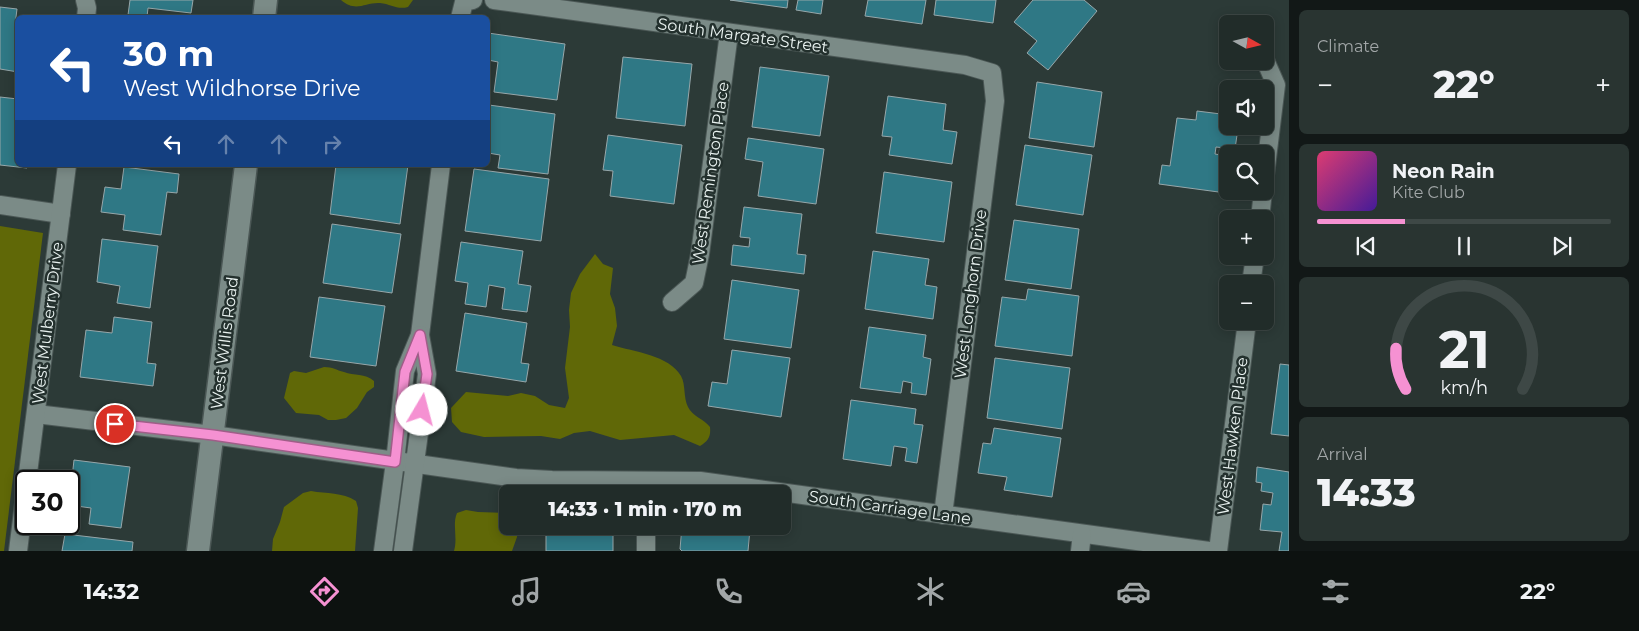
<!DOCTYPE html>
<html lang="en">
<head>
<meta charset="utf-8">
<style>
  body { margin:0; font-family:Montserrat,sans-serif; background:#293431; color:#f1f3f6; height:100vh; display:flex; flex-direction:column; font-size:19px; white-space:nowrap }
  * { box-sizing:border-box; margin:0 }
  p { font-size:16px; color:#a2a7a8 }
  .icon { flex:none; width:28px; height:28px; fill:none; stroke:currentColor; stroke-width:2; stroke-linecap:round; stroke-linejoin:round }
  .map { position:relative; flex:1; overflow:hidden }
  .drawer { display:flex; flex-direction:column; gap:10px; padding:10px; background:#121817; width:350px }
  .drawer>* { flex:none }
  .hud { position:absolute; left:15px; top:15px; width:475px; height:152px; border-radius:8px; box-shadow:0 2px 12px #0003,0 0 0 1px #3e4846; background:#1a4fa0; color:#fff; overflow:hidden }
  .needle { width:32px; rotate:98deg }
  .controls { position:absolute; left:1219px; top:15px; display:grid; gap:10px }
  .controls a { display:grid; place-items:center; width:55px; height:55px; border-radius:8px; background:#212c29; box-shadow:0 2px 12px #0003,0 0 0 1px #3e4846; font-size:25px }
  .speed { position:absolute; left:15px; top:470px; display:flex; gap:10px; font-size:25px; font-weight:700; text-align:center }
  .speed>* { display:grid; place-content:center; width:65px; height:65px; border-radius:50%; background:#212c29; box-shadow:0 2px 12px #0003,0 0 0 1px #3e4846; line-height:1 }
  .speed .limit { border:2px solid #111; border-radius:8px; background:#fff; color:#111 }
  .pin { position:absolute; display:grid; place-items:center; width:42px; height:42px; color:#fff; margin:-21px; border:2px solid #fff; border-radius:50%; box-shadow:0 1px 5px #0007 }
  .me { position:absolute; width:55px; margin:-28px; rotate:8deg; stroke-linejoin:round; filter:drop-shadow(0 0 4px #0008) }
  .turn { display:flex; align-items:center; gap:18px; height:105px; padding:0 25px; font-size:22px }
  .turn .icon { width:65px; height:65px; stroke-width:2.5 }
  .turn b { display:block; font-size:35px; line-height:42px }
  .lanes { display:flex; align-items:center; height:48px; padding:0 25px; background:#0003; justify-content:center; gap:25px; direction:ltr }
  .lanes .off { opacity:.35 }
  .big { font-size:38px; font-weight:800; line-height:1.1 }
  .drawer .widget { flex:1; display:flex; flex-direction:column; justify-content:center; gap:8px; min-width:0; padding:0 18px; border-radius:8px; background:#293431 }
  .drawer .dial { align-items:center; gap:0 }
  .dial svg { height:130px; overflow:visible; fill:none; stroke:#3e4846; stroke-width:7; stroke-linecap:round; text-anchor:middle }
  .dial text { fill:#f1f3f6; stroke:none }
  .song { display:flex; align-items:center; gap:15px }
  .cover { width:60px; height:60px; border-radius:8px; background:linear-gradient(135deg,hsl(340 70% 55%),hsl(260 70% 35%)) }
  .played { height:5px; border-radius:2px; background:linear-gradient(90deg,#f591d2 30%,#3e4846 30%) }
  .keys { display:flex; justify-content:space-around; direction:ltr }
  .heat { display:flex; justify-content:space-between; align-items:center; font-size:28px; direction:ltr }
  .trip { position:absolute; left:499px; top:485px; width:292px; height:50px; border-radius:8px; background:#212c29; box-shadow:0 2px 12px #0003,0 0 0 1px #3e4846; font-weight:800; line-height:50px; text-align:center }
  .tabs { display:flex; height:80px; justify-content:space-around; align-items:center; background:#0d1210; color:#a2a7a8 }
  .tabs .icon { width:35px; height:35px }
  .tabs .on { color:#f591d2 }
  .tabs b { font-size:22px; color:#f1f3f6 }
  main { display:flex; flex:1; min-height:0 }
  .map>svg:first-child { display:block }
</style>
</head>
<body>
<main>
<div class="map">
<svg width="1289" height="551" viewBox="0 0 1289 551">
  <rect width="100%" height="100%" fill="#2c3a37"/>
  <g fill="#606807">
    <path d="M341,0H413L408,7C397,10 391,4 380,3C365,2 356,13 341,0Z"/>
    <polygon points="0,226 43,233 4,551 0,551"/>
    <path d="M595,254L603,264L613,268L610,294L615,308L617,326L612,345C634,352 669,355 681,376C686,385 683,397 688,407C692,416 704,419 710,427C711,437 708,441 700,446L674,435L620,440L590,431L574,433L560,439L541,436L484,437L461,432L452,422L451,408L466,392L508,396L521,393L535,396L549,405L565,408L569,398L565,368L570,327L569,310L571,293L580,274Z"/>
    <path d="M324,367C333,367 336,370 344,372C354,376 365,373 374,381V387L367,392L357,408L346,418L336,420H328L319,415L296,413L284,398L290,373L294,371L306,373Z"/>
    <path d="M311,491C327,494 342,492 356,501L358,508L355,551H272L273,539L280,522L284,507L303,493Z"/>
    <path d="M466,510L478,512L507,513L508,526H518L517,537L512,551H454C458,537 452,525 457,513Z"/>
  </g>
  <g fill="#2f7885" stroke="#97a7aa">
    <polygon points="130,0 193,0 191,13 148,8 147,17 128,15"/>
    <polygon points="730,0 788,0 787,8"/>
    <polygon points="798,0 823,0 821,14 796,10"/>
    <polygon points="868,0 926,0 922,24 865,16"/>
    <polygon points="936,0 996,0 993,23 934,15"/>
    <polygon points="1033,0 1084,0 1097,11 1048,70 1027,53 1037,41 1014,22"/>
    <polygon points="0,7 17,9 15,25 18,25 18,72 0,69"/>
    <polygon points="488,33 565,44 557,100 494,92 498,62 488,60"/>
    <polygon points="623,57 692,64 685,126 616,118"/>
    <polygon points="760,67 829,76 820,136 752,127"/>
    <polygon points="1037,82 1102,92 1094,147 1029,138"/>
    <polygon points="888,96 946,104 943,130 957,132 952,164 889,155 892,137 882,136"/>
    <polygon points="0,97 18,99 18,165 27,165 27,168 0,165"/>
    <polygon points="489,105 555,114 548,174 498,168 500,155 488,153"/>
    <polygon points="1197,111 1221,114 1220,125 1238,128 1235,149 1216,147 1215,154 1221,155 1220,161 1228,162 1228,188 1226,193 1159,184 1162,165 1170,166 1177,118 1196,120"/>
    <polygon points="608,135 682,145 674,204 610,196 613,171 603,170"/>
    <polygon points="748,138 824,149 816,204 758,196 763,162 745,159"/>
    <polygon points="1025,145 1092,155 1083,215 1016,205"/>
    <polygon points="336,165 408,165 400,224 330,214"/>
    <polygon points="124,167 179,174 177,193 167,192 161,235 123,230 125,215 101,212 105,187 121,189"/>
    <polygon points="474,169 549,179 541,241 465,231"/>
    <polygon points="884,172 952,182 944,242 876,233"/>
    <polygon points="744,207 802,214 797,254 806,255 804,274 731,265 733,245 749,247 750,238 740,237"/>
    <polygon points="1014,220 1079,229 1071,289 1005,280"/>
    <polygon points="332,224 401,234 392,293 323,283"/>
    <polygon points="102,239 158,246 150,308 117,303 120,286 97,282"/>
    <polygon points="461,242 523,251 518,284 531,286 527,312 502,309 505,288 489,285 486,307 465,304 468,283 455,281"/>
    <polygon points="873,251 929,259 925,285 937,287 933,319 865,309"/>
    <polygon points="732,280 799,290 791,348 724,339"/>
    <polygon points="1028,289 1079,296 1072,356 995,346 1002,297 1026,300"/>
    <polygon points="319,297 385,306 376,366 310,357"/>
    <polygon points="465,313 527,323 521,363 529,364 526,382 456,371"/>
    <polygon points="114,317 152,322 147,363 156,364 153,386 80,377 86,330 112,333"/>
    <polygon points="869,327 926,335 923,357 931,359 926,395 911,393 912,383 903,381 901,393 860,388"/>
    <polygon points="732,350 790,358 781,417 708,406 712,382 727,384"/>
    <polygon points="995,358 1070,368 1062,429 987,418"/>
    <polygon points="1280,364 1289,365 1289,436 1271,434"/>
    <polygon points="851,400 916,409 914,424 923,425 917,463 905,461 907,448 894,446 891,466 843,459"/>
    <polygon points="994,428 1061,438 1052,497 1004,490 1007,477 978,473 983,443 991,444"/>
    <polygon points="74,460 130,467 121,528 89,524 91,508 69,505"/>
    <polygon points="1257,467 1289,472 1289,551 1279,551 1282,532 1260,530 1263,504 1271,505 1273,493 1261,491 1262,483 1256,482"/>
    <rect x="546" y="526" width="67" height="25"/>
    <polygon points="682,526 719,526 750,529 748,551 682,551 680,549"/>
    <polygon points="65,534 133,542 132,551 62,551"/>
  </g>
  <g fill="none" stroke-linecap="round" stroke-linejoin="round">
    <defs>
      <g id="minor">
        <polyline points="85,0 87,8 86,18"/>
        <polyline points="494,0 965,65 992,73 995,101 943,515"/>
        <polyline points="460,18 464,2 473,0"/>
        <polyline points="1265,60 1276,85 1265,175"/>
        <polyline points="0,205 61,214"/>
        <polyline points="1260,219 1263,191"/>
        <polyline points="1251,284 1255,256"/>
        <polyline points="672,302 694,283 700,254 729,33"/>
        <polyline points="36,414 213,435 516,478 552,480 700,481 1209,551"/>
        <polyline points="27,481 67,165"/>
        <polyline points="18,551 26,487"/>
        <polyline points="383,551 395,462 405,371 420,335 441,165"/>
        <polyline points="403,551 427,374 420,335"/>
        <polyline points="646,551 646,526"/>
        <polyline points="1080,551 1082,534"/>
        <polyline points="1218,551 1247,321"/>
      </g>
      <g id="tertiary">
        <polyline points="264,18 266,0"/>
        <polyline points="198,551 246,165"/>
      </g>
    </defs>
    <use href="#minor" stroke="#4b5755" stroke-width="20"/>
    <use href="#tertiary" stroke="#4b5755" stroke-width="25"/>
    <use href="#minor" stroke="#7b8b87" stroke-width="18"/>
    <use href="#tertiary" stroke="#7b8b87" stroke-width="22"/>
  </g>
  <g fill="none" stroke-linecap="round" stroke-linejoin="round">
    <defs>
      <polyline id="route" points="115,424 213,435 395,462 405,372 420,335 427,374 422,410"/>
    </defs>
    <use href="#route" stroke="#9f5e88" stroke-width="12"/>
    <use href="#route" stroke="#f591d2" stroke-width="9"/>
  </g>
  <g text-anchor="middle" stroke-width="5" stroke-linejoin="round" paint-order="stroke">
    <g font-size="16" fill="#e9f2f0" stroke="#23302d">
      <text transform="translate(743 35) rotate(8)" y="6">South Margate Street</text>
      <text transform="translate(710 173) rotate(-82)" y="6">West Remington Place</text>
      <text transform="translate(970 294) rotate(-83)" y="6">West Longhorn Drive</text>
      <text transform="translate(47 323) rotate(-83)" y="6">West Mulberry Drive</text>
      <text transform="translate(224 343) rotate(-83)" y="6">West Willis Road</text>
      <text transform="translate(1232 436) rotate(-83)" y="6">West Hawken Place</text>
      <text transform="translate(890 507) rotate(8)" y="6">South Carriage Lane</text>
    </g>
  </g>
</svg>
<div class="controls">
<a><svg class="needle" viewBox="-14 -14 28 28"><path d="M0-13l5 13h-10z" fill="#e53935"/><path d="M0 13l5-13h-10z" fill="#a2a7a8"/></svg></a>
<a><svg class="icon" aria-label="sound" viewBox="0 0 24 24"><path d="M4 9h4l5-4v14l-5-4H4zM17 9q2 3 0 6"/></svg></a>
<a><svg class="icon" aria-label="search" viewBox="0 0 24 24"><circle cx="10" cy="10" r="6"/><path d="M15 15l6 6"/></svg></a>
<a>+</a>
<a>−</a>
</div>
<div class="speed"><div class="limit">30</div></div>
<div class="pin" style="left:115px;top:424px;background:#d93025"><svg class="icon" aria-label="arrive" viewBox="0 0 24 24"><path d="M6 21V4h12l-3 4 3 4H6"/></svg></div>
<svg class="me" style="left:422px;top:410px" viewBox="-20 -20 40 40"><circle r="19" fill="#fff"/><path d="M0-13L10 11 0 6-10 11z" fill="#f591d2"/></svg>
<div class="trip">14:33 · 1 min · 170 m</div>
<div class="hud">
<div class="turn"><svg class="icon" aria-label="left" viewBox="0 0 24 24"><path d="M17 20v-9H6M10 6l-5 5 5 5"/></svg><div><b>30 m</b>West Wildhorse Drive</div></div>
<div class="lanes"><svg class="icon" aria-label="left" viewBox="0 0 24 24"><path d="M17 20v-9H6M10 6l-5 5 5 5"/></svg><svg class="icon off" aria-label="ahead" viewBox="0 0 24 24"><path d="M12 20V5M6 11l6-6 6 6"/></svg><svg class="icon off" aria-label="ahead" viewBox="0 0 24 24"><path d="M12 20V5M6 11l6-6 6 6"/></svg><svg class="icon off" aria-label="right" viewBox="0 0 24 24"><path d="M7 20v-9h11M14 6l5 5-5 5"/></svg></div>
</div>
</div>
<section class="drawer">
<div class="widget"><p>Climate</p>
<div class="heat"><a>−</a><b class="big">22°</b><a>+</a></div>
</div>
<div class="widget">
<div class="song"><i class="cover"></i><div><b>Neon Rain</b><p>Kite Club</p></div></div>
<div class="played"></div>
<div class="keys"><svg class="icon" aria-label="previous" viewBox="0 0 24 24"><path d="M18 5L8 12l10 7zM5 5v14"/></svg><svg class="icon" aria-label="pause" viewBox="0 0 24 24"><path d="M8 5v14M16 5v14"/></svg><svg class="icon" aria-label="next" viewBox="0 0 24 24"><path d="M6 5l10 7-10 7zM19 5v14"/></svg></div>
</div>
<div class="widget dial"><svg viewBox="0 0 100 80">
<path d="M14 69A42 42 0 1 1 86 69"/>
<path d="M14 69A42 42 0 0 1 8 44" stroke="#f591d2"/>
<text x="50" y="56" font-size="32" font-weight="700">21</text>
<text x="50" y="72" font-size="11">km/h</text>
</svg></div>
<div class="widget"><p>Arrival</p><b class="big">14:33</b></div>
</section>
</main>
<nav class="tabs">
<b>14:32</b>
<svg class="icon on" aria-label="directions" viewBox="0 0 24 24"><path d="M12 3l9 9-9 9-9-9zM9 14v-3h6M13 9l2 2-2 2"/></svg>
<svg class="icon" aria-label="music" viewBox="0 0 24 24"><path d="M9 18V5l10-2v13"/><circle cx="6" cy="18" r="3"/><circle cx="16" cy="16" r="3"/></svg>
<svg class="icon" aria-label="phone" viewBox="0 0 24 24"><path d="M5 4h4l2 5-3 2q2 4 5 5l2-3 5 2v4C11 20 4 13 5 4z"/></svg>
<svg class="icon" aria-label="climate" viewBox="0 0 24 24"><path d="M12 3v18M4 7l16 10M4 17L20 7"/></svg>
<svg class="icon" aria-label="car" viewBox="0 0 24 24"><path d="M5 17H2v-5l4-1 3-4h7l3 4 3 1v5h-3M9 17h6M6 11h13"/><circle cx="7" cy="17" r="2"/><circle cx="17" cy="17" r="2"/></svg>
<svg class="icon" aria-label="filters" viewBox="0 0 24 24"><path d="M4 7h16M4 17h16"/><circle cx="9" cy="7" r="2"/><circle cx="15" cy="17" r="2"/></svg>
<b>22°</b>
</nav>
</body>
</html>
